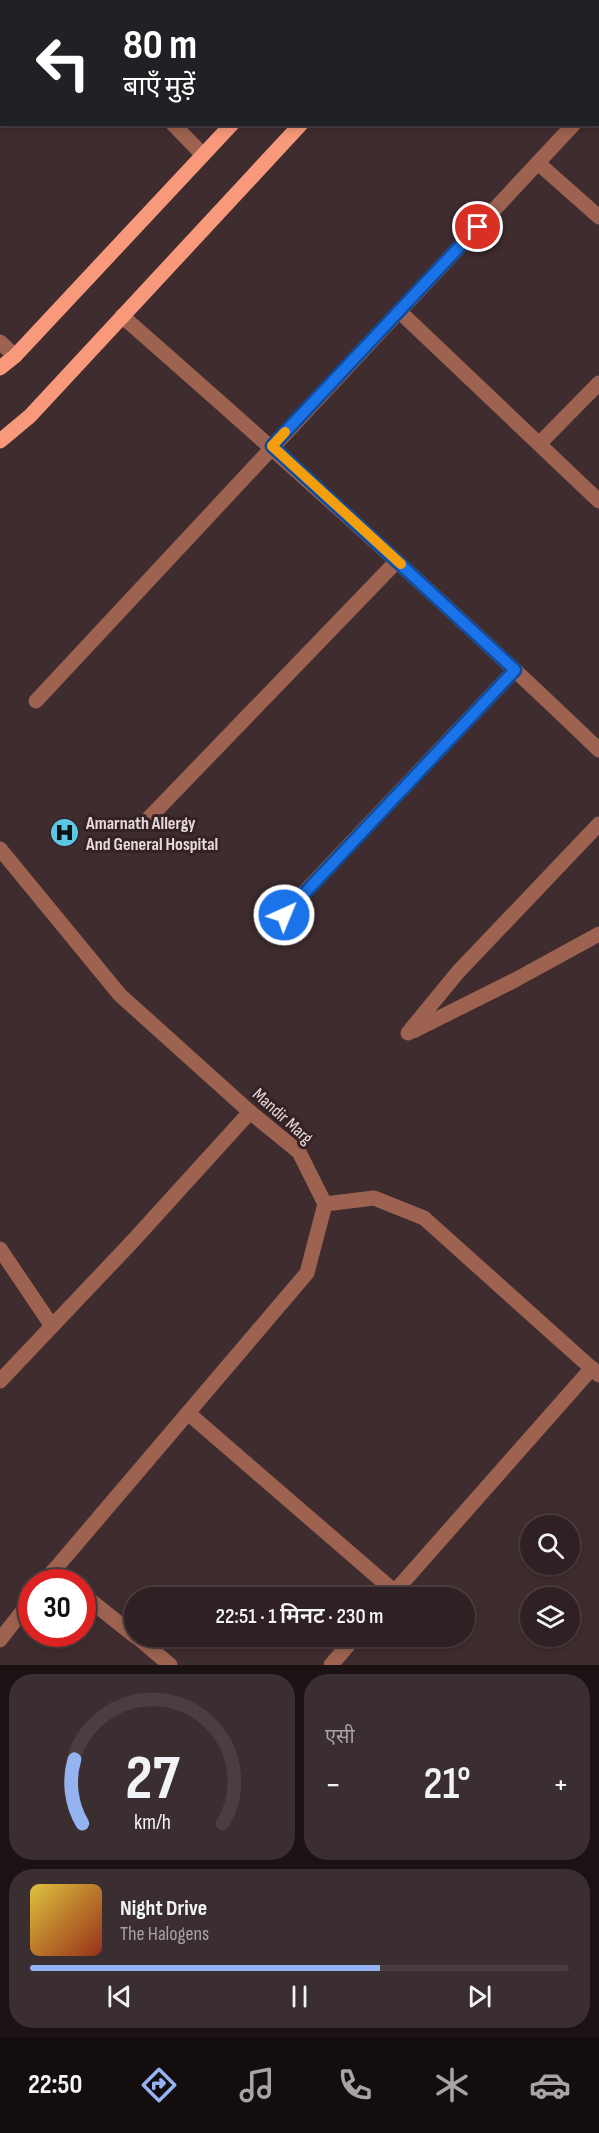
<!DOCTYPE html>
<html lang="hi">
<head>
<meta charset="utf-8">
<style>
  body { margin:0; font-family:"Sofia Sans Condensed","Noto Sans Devanagari",sans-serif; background:#3b2e30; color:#f1f3f6; height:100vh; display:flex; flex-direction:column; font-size:22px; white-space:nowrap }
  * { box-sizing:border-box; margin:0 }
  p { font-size:20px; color:#a7a3a6 }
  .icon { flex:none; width:33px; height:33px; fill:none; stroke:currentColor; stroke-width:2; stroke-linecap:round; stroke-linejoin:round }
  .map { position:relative; height:1665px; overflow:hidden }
  .drawer { display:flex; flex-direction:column; gap:9px; padding:9px; background:#1a1213; flex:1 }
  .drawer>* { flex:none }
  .hud { position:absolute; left:0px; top:0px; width:600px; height:126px; box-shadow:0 3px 9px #0003,0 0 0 2px #4a3e41; background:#202124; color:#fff; overflow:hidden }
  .tools { position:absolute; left:520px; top:1515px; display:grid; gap:12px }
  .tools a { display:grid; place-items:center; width:60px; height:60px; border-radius:50%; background:#2f2123; box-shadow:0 3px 9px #0003,0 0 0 2px #4a3e41; font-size:30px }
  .speed { position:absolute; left:18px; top:1569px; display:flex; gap:12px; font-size:30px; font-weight:700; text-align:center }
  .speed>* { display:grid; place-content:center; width:78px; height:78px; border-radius:50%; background:#2f2123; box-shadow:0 3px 9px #0003,0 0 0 2px #4a3e41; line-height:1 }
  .speed .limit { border:9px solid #d22; background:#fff; color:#111 }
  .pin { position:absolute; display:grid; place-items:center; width:51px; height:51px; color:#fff; margin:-26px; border:3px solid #fff; border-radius:50%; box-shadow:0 2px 6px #0007 }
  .me { position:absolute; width:66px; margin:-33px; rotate:44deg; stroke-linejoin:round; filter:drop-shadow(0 0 4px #0008) }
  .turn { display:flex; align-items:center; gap:21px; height:126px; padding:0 24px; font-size:27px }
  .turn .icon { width:78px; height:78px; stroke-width:2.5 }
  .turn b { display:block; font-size:42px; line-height:51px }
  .big { font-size:45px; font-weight:600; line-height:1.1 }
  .drawer .card { flex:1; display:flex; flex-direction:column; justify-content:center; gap:9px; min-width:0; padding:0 21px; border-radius:24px; background:#3b2e30 }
  .drawer .dial { align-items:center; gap:0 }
  .dial svg { height:156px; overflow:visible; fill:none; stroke:#4a3e41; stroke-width:7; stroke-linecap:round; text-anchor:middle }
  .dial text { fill:#f1f3f6; stroke:none }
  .song { display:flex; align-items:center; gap:18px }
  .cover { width:72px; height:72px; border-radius:9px; background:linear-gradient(135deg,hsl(50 70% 55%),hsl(10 70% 35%)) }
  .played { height:6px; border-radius:3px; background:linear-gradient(90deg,#95b2f1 65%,#4a3e41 65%) }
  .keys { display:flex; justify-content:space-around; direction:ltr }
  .heat { display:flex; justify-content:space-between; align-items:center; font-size:33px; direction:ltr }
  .drawer .tiles { flex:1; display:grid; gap:9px; grid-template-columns:1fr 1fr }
  .card:last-child { grid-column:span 2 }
  .trip { position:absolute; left:124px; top:1587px; width:351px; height:60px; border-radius:30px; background:#2f2123; box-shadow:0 3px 9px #0003,0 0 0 2px #4a3e41; font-weight:600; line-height:60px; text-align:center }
  .tab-bar { display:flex; height:96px; justify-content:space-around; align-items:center; background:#130d0e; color:#a7a3a6 }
  .tab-bar .icon { width:42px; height:42px }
  .tab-bar .current { color:#95b2f1 }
  .tab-bar b { font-size:27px; color:#f1f3f6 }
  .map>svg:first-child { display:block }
</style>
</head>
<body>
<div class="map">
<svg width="599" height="1665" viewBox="0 0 599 1665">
  <rect width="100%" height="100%" fill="#3f2c2f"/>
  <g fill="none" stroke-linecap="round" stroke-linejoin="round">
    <g stroke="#9d6350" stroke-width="15">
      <polyline points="49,0 50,2"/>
      <polyline points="598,98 599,98"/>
      <polyline points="173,124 203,155"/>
      <polyline points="538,163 599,217"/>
      <polyline points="399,311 599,501"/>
      <path d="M122,316C284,458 444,601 599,750"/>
      <polyline points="0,342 15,356"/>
      <polyline points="539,444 599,383"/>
      <polyline points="36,701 574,124"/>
      <polyline points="149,818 397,561"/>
      <polyline points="0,849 120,995 250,1112 299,1152 325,1204 307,1273 44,1582"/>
      <polyline points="283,915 515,670"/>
      <polyline points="413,1031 515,980 599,934"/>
      <polyline points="408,1033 458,972 599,824"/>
      <polyline points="325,1204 374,1198 424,1218 599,1375"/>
      <polyline points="0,1249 52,1326"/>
      <polyline points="0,1381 131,1243 250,1112"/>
      <polyline points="188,1413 395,1592"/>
      <polyline points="53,1571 67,1582"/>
      <polyline points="82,1594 135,1636"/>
      <polyline points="389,1598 592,1368"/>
      <polyline points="136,1636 170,1665"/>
      <polyline points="0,1640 32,1599"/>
      <polyline points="331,1665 356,1636"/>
    </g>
    <g stroke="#f7997a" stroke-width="15">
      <polyline points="348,2 349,0"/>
      <polyline points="416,2 417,0"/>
      <polyline points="0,368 15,356 232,124"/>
      <polyline points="0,441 30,416 301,124"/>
    </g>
  </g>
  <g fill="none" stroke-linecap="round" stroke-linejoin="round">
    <defs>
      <polyline id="route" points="284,915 515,670 272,446 478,227"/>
    </defs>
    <use href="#route" stroke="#114b97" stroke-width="15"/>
    <use href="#route" stroke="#1a73e8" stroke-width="10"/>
    <polyline stroke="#f59e0b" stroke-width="10" points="285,432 272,446 401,564"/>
  </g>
  <defs>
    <symbol id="hospital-disc" viewBox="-11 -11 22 22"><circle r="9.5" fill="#5ac8e5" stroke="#342225"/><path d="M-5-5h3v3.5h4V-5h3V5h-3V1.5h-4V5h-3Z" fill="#111"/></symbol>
  </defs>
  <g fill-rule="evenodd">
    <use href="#hospital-disc" x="48" y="816" width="33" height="33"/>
  </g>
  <g text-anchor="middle" stroke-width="6" stroke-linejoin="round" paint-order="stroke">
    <g font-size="18" font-weight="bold" fill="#e6dadb" stroke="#342225" text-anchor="start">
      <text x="86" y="829">Amarnath Allergy<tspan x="86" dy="21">And General Hospital</tspan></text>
    </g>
    <g font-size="18" fill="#e6dadb" stroke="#342225">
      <text transform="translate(283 1116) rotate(42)" y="6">Mandir Marg</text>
    </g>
  </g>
</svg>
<div class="tools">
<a><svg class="icon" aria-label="search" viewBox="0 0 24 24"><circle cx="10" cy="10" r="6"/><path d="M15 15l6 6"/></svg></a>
<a><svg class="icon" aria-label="layers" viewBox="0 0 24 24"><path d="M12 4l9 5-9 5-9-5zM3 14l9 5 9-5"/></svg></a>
</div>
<div class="speed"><div class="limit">30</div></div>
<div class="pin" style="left:478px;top:227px;background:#d93025"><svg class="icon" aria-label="arrive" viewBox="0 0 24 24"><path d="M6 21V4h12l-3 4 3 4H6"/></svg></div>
<svg class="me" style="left:284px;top:915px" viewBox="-20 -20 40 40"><circle r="17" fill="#1a73e8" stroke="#fff" stroke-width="3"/><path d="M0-11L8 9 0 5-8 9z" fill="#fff"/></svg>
<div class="trip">22:51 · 1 मिनट · 230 m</div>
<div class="hud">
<div class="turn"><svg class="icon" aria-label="left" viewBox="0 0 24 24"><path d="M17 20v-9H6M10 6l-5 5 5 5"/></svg><div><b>80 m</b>बाएँ मुड़ें</div></div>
</div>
</div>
<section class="drawer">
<div class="tiles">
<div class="card dial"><svg viewBox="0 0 100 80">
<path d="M14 69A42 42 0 1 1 86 69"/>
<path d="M14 69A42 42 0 0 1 10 36" stroke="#95b2f1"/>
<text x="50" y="56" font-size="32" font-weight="700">27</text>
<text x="50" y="72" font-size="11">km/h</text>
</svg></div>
<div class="card"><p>एसी</p>
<div class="heat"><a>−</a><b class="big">21°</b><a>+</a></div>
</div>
<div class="card">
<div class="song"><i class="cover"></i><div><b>Night Drive</b><p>The Halogens</p></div></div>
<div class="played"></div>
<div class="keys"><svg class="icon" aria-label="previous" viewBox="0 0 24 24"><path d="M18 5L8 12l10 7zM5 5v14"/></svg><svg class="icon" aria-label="pause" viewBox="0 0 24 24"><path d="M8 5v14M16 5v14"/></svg><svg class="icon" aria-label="next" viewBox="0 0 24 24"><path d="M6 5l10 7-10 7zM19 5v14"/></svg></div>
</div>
</div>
</section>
<nav class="tab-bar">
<b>22:50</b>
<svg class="icon current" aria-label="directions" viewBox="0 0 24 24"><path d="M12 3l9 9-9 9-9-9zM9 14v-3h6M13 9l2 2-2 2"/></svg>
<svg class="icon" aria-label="music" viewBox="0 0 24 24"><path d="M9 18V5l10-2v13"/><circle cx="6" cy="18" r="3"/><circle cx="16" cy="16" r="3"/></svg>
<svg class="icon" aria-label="phone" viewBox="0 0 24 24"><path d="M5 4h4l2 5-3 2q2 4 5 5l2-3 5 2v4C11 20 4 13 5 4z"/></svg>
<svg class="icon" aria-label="climate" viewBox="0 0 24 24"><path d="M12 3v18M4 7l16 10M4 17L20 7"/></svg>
<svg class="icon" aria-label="car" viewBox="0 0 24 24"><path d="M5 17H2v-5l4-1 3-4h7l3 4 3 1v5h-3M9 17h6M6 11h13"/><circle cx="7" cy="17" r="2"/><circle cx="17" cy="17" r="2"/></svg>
</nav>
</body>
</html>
